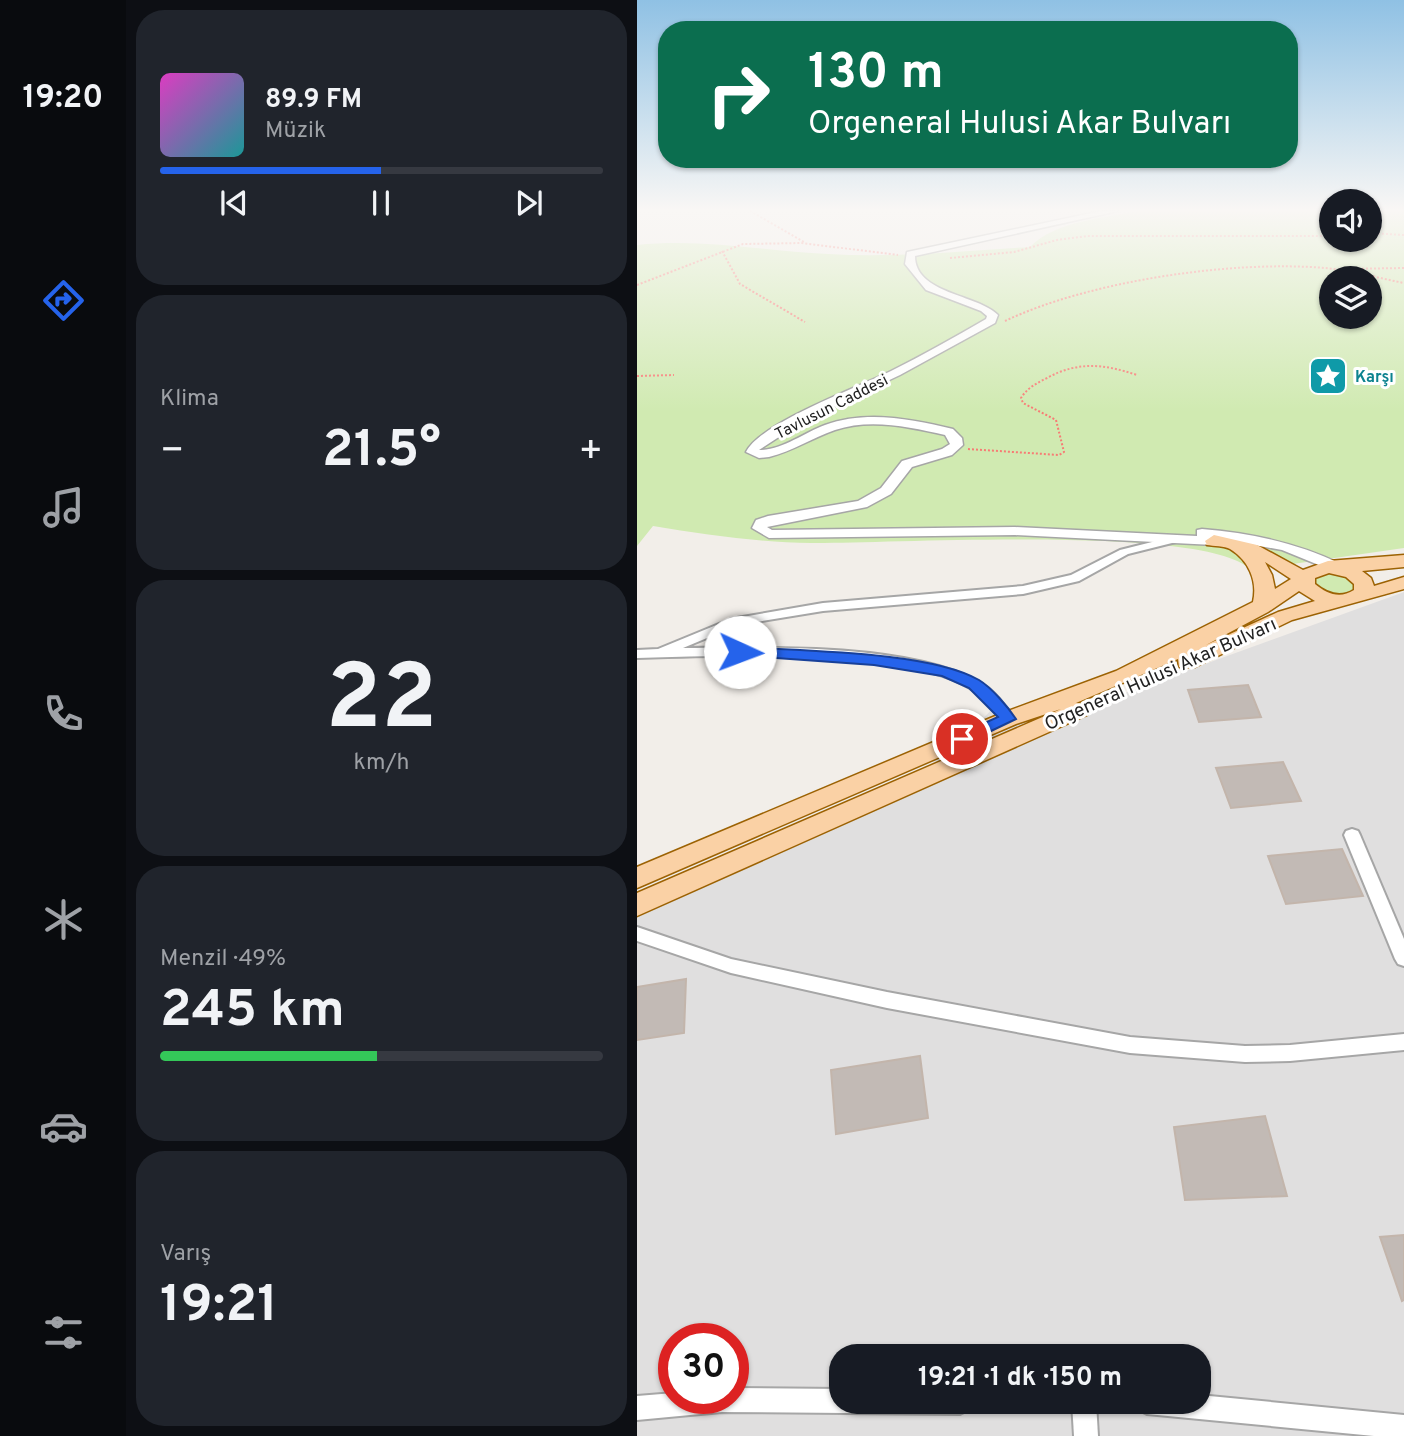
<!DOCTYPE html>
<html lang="tr">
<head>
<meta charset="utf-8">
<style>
  body { margin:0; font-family:Overpass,sans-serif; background:#20242c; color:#f1f3f6; height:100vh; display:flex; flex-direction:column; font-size:26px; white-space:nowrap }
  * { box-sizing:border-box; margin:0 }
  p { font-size:23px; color:#9ea1a6 }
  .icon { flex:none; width:38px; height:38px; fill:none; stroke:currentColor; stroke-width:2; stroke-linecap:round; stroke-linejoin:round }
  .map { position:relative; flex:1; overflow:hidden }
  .drawer { display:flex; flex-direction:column; gap:10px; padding:10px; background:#0d0f14; width:511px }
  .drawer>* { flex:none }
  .top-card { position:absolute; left:21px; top:21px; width:640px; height:147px; border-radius:28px; box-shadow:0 2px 5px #0004; background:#0b6e4f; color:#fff; overflow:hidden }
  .fabs { position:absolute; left:682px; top:189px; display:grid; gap:14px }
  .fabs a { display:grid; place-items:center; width:63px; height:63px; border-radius:50%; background:#171b24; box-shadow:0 2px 5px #0004; font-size:35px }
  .speed { position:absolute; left:21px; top:1323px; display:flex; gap:14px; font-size:35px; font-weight:700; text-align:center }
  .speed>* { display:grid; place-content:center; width:91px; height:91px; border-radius:50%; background:#171b24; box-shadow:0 2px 5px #0004; line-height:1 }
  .speed .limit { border:10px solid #d22; background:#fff; color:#111 }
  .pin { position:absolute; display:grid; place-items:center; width:60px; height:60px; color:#fff; margin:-30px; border:4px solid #fff; border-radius:50%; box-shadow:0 2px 7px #0007 }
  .me { position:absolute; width:77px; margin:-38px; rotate:92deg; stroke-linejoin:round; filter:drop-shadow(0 0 5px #0008) }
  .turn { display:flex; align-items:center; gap:24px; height:147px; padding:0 35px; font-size:32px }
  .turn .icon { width:91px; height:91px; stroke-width:2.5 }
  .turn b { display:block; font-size:49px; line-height:60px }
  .big { font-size:52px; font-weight:700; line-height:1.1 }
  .drawer .widget { flex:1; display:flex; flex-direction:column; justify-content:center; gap:10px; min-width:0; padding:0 24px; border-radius:28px; background:#20242c }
  .drawer .dial { align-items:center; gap:0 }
  .dial b { font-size:91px; line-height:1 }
  .song { display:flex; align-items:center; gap:21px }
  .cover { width:84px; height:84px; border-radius:10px; background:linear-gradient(135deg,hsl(310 70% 55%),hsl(180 70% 35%)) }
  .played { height:7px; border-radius:4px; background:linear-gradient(90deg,#2563eb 50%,#363941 50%) }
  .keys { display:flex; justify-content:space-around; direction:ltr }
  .heat { display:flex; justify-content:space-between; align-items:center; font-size:38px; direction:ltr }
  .charge { height:10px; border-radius:5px; background:linear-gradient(90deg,#34c759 49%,#363941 0) }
  .trip { position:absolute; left:192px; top:1344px; width:382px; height:70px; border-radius:28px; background:#171b24; box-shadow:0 2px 5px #0004; font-weight:700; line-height:70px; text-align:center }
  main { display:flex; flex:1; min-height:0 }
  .menu { display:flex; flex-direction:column; width:126px; justify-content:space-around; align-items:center; background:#090b0e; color:#9ea1a6 }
  .menu .icon { width:49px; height:49px }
  .menu .active { color:#2563eb }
  .menu b { font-size:32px; color:#f1f3f6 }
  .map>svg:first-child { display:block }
</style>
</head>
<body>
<main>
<nav class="menu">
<b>19:20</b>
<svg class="icon active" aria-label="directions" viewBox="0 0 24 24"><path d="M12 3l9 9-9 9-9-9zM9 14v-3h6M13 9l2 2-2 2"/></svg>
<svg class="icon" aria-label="music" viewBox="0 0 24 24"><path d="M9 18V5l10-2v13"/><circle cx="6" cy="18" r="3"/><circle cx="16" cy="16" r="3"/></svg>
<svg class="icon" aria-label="phone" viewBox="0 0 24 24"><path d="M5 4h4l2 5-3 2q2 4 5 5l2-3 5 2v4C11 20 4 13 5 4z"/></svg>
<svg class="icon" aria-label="climate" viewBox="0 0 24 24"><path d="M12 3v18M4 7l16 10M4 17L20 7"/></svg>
<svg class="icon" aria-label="car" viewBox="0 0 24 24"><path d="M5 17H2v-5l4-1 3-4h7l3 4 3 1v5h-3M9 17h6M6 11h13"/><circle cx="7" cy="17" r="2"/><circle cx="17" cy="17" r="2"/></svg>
<svg class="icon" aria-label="filters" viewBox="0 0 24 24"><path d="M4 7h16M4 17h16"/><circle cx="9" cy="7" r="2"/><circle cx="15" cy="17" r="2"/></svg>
</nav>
<section class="drawer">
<div class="widget">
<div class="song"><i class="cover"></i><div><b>89.9 FM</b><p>Müzik</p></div></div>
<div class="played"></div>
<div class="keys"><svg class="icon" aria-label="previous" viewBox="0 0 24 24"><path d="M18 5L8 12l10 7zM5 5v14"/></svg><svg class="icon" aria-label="pause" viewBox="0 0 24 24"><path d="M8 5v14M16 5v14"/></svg><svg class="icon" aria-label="next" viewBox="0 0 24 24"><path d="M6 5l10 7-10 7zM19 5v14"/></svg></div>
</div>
<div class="widget"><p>Klima</p>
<div class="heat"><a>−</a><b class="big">21.5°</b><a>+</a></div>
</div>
<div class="widget dial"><b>22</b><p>km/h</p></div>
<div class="widget"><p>Menzil · 49%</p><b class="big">245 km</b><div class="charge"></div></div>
<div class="widget"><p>Varış</p><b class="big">19:21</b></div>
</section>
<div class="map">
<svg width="767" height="1436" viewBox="0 0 767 1436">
  <rect width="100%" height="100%" fill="#f2eee9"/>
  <path fill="#e0dfdf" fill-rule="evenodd" d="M767,592V1436H0V904L284,786L354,710H441ZM37,1339H96V1398H37ZM205,1356H562V1402H205Z"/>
  <g fill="#d0eab1" fill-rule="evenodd">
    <path d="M501,211H695V240H733V211H767V548L614,570C571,524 249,544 174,543C121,542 68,535 16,526L0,546V245C64,238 127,251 191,254C258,258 326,251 393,247C418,221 467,218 501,211ZM695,278H733V317H695Z"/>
    <polygon points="682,571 717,577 720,591 701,597 679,590 673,577"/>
  </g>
  <g fill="#c2bab5" stroke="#c3b5ab" stroke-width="2">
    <polygon points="611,685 624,717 562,722 551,690"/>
    <polygon points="646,762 664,801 594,808 579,768"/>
    <polygon points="705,849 726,896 649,904 631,856"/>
    <polygon points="49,979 47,1033 0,1040 0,987"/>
    <polygon points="283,1056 291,1118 199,1134 194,1070"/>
    <polygon points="628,1116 650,1196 548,1200 537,1127"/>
    <polygon points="767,1235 767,1300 765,1301 743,1237"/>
  </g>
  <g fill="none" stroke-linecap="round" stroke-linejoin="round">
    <defs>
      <g id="minor">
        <path d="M539,536L545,539L543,541L491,554L442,581L386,594L186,611L101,625L46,648C125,647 273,643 342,682C356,689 366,704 376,716L378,719L371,724L366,722C356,711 346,696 333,688C306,672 275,668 246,664C165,653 82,655 0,658V650L21,649L94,619L186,603L386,586L434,575L483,550Z"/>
        <polygon points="715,829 721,831 723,835 767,939 767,966 761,964 758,959 707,835 709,831"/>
        <polygon points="0,927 94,959 250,992 493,1037 608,1046 653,1045 767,1034 767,1050 653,1061 608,1062 493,1053 250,1008 94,973 0,941"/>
        <polygon points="96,1388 205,1389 205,1402 335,1402 331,1410 323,1414 85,1412 0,1420 0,1396 37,1393 37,1398 96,1398"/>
        <polygon points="562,1395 767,1415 767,1436 737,1436 510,1414 502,1410 498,1402 562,1402"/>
        <polygon points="435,1402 459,1402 461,1436 437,1436"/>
      </g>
      <path id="tertiary" d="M464,211H481L278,256C278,294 340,294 361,315L358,323L263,375L168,420L122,450C146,450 166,433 188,425C229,410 275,419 316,429L325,438L326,445L315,455L275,467L254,494L230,507L130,527L135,530L378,527L560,536V530L565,529C614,533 660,543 704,564V570H694L645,550L583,539L582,544L577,545L378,535L132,538L115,528L119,520L131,516L221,501L244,488L265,461L305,449L313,444L308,435C273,427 233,418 198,430C175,438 156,451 132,457L122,458L109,452C123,423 222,387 254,371C286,355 318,337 349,319L350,316L344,311L289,290L268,264L270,252Z"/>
      <path id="primary" d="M577,535L620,545L666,570L691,561L767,555V567L725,571L734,578L737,586L767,577V589L655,620L558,667H542L541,659L439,703L450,705L453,710L450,715L0,916V893L424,709L379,724L0,888V867L363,714L479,671L616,602C621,580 611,560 593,549C588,546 576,546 570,545L568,541ZM628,562L654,579L638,589L635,575ZM692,573L709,577L717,584V590C703,599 690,594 678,584V578ZM662,591L678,601L641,612L569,645L631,612Z"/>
    </defs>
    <use href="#minor" stroke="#a6a6a6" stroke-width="4"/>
    <use href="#tertiary" stroke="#a6a6a6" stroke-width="3"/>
    <use href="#primary" stroke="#9c6203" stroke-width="3"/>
    <g stroke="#f77b74" stroke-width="2" stroke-dasharray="2 2" stroke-linecap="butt">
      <polyline points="113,211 167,242"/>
      <polyline points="733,233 767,235"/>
      <polyline points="85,251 103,284 168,322"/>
      <polyline points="313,258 377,252 420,240 450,236 695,236"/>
      <polyline points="705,269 767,268"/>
      <polyline points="0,285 106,244 165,243 261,255"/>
      <path d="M368,321C452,281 595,260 688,268C714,270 741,278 767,283"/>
      <polyline points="0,376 37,375"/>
      <path d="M331,449L422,455L427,452L419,420L386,403L384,398C390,388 400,383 410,378C441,361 467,364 500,375"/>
    </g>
    <use href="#minor" fill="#fff" fill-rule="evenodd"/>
    <use href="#tertiary" fill="#fff" fill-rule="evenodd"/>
    <use href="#primary" fill="#fad1a5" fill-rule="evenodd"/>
  </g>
  <linearGradient id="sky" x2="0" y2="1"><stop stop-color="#8fc1e4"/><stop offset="0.51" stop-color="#f9f7f5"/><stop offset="1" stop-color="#f9f7f5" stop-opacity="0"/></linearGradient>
  <rect width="767" height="412" fill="url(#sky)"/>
  <path fill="#2563eb" stroke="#184099" stroke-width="2" d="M103,647C163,651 292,651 342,680C355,688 371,707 379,719L325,745L317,739L319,736L361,717L332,688L305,676L237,665L98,655L95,652Z"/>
  <defs>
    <symbol id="sight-square" viewBox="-11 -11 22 22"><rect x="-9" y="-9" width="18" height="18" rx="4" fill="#0f9aa8" stroke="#fff"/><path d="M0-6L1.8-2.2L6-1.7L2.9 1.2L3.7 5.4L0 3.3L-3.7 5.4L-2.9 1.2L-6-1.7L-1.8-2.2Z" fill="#fff"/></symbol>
  </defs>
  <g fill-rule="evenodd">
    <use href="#sight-square" x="669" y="354" width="44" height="44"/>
  </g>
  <g text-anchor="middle" stroke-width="6" stroke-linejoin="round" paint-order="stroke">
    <g font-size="16" font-weight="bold" fill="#0d838f" stroke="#fff" text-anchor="start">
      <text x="718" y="382">Karşı</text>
    </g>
    <g font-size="16" fill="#222" stroke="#fff">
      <text transform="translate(194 406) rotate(-27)" y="6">Tavlusun Caddesi</text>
    </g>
    <g font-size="19" fill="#222" stroke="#fff">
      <text transform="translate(523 673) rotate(-24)" y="7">Orgeneral Hulusi Akar Bulvarı</text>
    </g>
  </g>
</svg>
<div class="fabs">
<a><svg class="icon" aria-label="sound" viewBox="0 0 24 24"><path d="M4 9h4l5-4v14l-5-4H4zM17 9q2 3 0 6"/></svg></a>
<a><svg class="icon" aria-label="layers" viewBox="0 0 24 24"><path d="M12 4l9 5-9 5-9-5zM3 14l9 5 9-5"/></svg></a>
</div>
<div class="speed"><div class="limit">30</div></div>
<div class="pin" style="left:325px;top:739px;background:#d93025"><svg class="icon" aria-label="arrive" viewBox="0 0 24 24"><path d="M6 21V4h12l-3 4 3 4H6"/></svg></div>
<svg class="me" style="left:103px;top:652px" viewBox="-20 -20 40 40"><circle r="19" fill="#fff"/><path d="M0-13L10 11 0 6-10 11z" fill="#2563eb"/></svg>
<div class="trip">19:21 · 1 dk · 150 m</div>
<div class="top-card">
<div class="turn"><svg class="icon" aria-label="right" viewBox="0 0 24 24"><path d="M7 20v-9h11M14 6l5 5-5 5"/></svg><div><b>130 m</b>Orgeneral Hulusi Akar Bulvarı</div></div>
</div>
</div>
</main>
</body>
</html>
